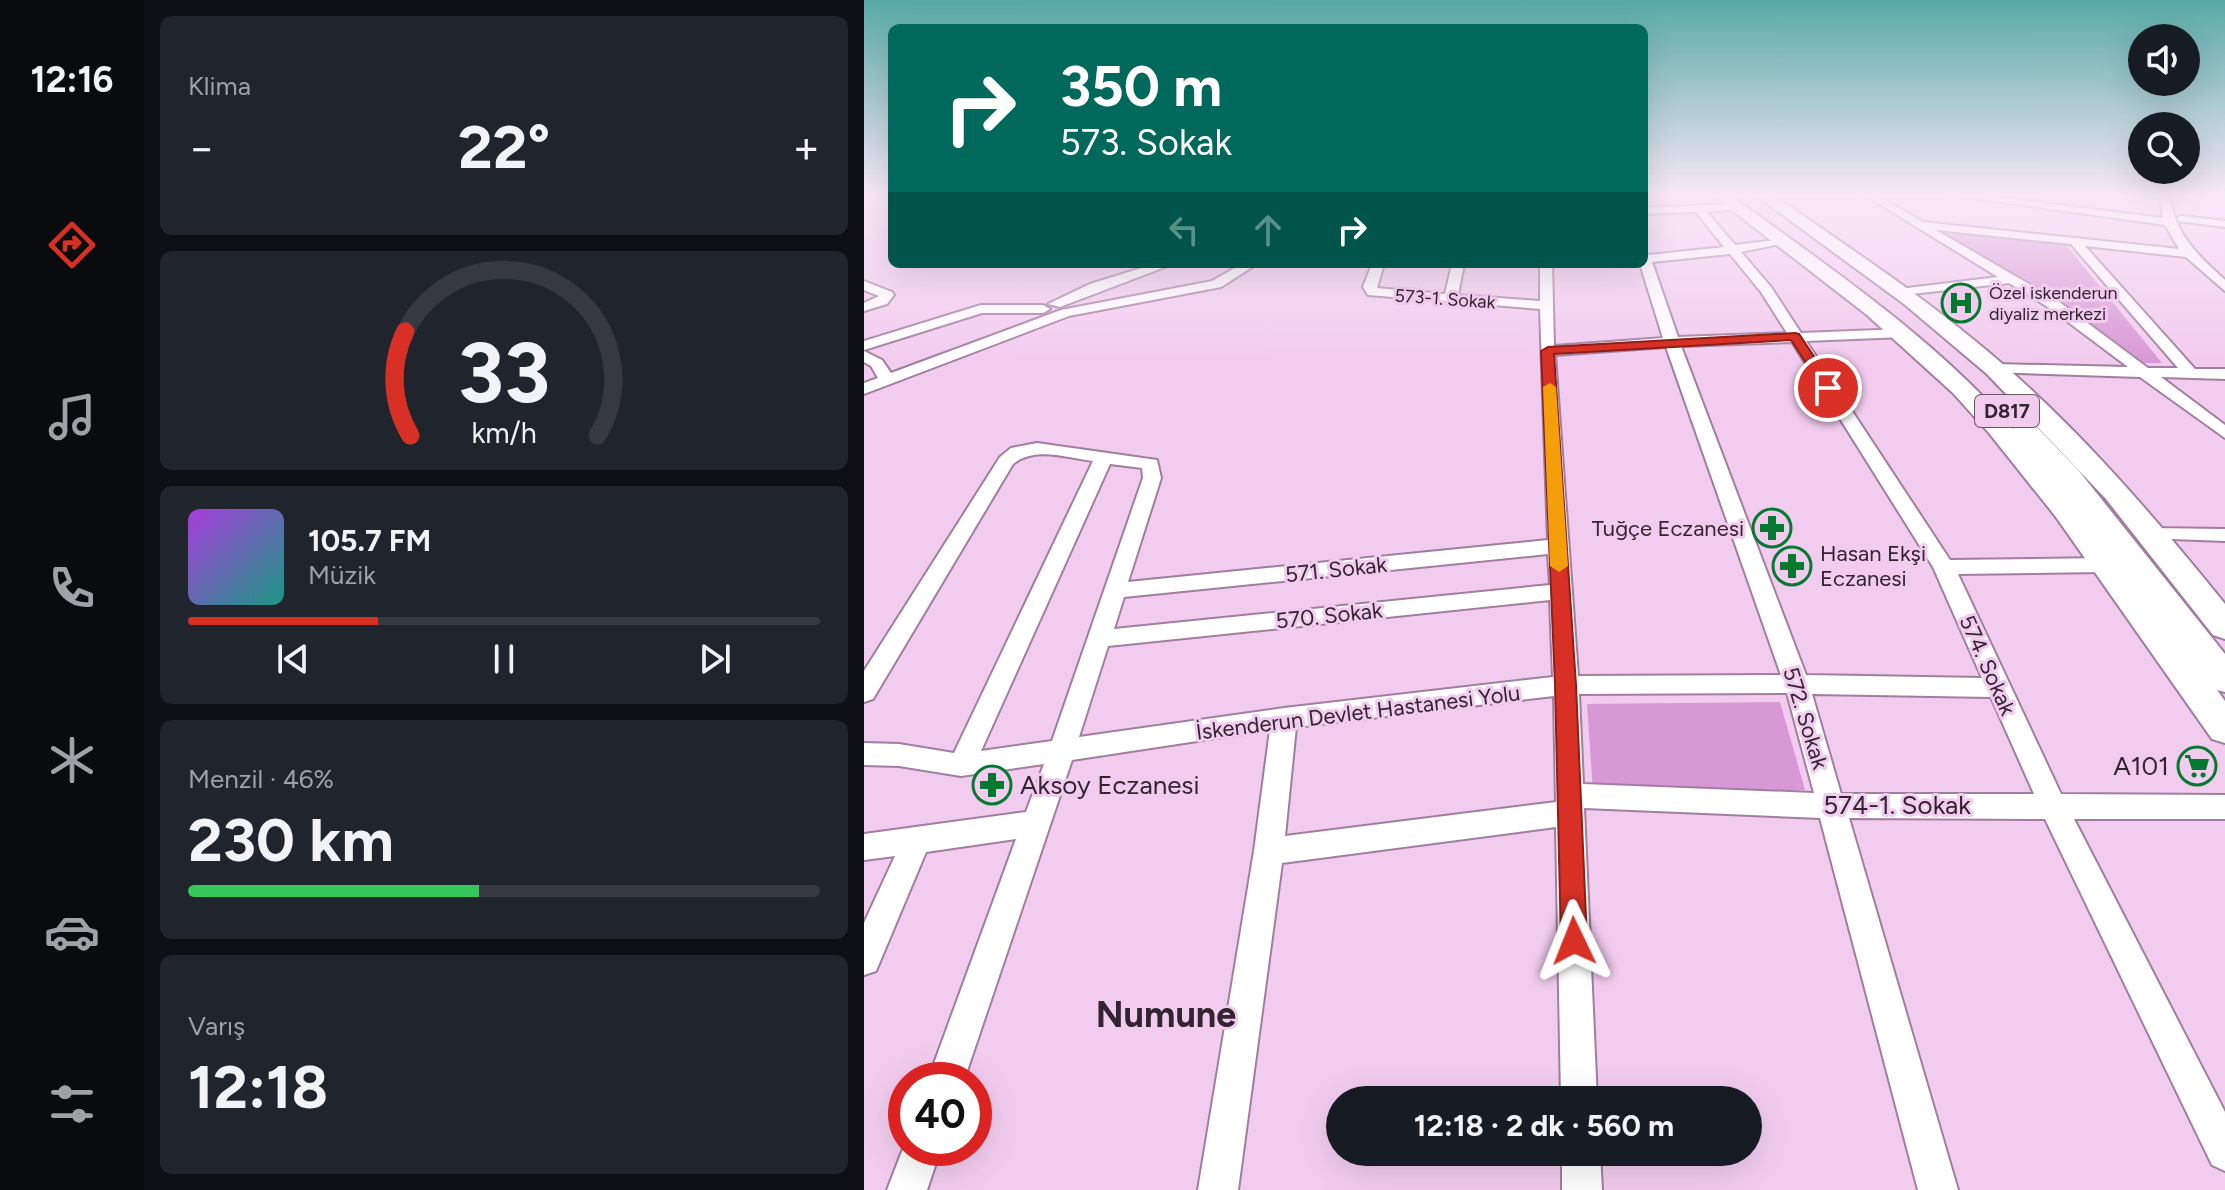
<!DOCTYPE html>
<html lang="tr">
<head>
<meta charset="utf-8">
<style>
  body { margin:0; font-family:Figtree,sans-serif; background:#20242c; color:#f1f3f6; height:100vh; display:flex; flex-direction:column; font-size:30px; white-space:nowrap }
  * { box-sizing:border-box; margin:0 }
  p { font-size:26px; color:#9ea1a6 }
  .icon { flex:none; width:44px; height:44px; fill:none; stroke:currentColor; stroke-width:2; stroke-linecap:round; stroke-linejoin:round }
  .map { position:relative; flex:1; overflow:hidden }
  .sheet { display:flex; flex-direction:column; gap:16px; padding:16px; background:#0d0f14; width:720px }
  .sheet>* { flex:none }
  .guide { position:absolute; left:24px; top:24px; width:760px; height:244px; border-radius:12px; box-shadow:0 8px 32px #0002; background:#00695c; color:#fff; overflow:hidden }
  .buttons { position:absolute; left:1264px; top:24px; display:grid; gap:16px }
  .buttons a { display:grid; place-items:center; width:72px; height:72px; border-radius:50%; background:#171b24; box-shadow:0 8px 32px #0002; font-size:40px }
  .speed { position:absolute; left:24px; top:1062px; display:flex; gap:16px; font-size:40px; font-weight:700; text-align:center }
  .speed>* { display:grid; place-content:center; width:104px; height:104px; border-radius:50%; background:#171b24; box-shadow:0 8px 32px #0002; line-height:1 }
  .speed .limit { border:12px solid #d22; background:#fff; color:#111 }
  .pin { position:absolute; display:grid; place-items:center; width:68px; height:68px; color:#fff; margin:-34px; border:4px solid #fff; border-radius:50%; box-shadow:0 2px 8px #0007 }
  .me { position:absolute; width:88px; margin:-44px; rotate:358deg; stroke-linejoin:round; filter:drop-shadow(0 0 6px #0008) }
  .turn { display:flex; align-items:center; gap:28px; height:168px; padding:0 40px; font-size:36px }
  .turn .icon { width:104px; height:104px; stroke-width:2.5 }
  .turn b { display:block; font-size:56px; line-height:68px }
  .lanes { display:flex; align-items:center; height:76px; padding:0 40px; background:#0003; justify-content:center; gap:40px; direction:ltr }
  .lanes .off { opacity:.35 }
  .big { font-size:60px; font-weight:700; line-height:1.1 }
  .sheet .widget { flex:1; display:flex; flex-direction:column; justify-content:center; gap:12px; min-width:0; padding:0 28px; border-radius:12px; background:#20242c }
  .sheet .dial { align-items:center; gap:0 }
  .dial svg { height:208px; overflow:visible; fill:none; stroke:#363941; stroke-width:7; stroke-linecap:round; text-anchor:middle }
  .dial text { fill:#f1f3f6; stroke:none }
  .song { display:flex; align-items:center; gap:24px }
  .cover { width:96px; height:96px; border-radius:12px; background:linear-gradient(135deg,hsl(280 70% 55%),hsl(170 70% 35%)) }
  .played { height:8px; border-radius:4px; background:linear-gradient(90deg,#d93025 30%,#363941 30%) }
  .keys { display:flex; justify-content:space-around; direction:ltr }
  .heat { display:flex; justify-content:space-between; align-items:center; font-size:44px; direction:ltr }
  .charge { height:12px; border-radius:6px; background:linear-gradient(90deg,#34c759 46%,#363941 0) }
  .trip { position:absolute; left:462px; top:1086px; width:436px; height:80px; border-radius:40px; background:#171b24; box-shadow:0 8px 32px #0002; font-weight:700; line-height:80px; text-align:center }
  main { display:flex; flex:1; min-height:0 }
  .tab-bar { display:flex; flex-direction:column; width:144px; justify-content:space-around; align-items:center; background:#090b0e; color:#9ea1a6 }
  .tab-bar .icon { width:56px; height:56px }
  .tab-bar .selected { color:#d93025 }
  .tab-bar b { font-size:36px; color:#f1f3f6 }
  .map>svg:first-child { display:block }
</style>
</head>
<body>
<main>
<nav class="tab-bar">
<b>12:16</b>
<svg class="icon selected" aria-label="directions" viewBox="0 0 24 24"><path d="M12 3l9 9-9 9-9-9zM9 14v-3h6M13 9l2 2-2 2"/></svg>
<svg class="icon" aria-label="music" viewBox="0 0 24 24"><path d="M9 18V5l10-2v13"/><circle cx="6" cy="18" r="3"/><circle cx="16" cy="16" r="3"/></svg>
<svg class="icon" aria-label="phone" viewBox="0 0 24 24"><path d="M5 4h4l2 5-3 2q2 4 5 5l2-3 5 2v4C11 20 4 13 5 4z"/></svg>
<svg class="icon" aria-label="climate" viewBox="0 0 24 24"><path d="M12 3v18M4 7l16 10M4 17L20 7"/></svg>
<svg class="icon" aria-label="car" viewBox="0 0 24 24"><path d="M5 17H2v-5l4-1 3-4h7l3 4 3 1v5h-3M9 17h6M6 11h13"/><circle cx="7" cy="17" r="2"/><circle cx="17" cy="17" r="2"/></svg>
<svg class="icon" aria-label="filters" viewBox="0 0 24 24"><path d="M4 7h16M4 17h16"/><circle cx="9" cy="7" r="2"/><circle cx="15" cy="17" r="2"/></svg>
</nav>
<section class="sheet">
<div class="widget"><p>Klima</p>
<div class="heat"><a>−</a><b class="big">22°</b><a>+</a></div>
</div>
<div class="widget dial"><svg viewBox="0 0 100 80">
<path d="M14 69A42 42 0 1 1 86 69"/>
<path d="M14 69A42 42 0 0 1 12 29" stroke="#d93025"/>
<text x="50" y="56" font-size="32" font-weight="700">33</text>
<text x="50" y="72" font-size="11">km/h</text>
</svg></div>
<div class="widget">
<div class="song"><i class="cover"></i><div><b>105.7 FM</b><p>Müzik</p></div></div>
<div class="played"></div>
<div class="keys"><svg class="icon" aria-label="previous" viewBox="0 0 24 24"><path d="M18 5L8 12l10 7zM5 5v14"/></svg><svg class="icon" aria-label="pause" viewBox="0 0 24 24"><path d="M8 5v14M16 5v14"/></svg><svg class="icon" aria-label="next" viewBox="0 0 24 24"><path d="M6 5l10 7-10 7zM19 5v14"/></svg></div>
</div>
<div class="widget"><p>Menzil · 46%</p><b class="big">230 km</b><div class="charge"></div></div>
<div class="widget"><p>Varış</p><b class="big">12:18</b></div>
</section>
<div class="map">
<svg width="1361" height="1190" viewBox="0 0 1361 1190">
  <rect width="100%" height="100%" fill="#f2ccef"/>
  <g fill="#d898d5">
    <polygon points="1068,229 1198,240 1298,363 1281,363 1181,293"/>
    <polygon points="916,702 941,790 729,792 723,704"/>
  </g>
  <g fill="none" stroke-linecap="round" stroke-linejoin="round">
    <defs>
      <g id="minor">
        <path d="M999,194H1011L1059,222L1315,249L1301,225L1078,194H1107L1299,218L1295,194H1305C1311,234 1332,254 1361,280V291L1322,257L1221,246L1331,369H1361V379L1297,377L1361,425V438L1276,377L1126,372L1123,369L1131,364L1264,367L1184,307L1145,283L1030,296V290L1035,289L1134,277ZM1072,230L1207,244L1314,368H1284L1194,301Z"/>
        <path d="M872,204L876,205V209L843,212L871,245L921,239V243L877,252L907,287L937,333L1039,329L1046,333L1039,337L942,341L1086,560L1241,558L1252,565L1241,572L1094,574L1197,794L1361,795V819H1210L1361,1112V1171L1348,1165L1181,819L985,818L1094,1190H1054L956,818L720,808L733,1100H697L692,827L418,863L374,1190H334L390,851L406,730L208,760L100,1080H64L152,839L62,852L12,971L0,975V923L31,856L0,860V834L162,812L180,764L97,776L35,766L0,765V743L35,744L90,753L229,461C203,458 171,446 149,464L9,699L0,702V671L136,457L147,448L173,443L293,460L297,478L264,582L684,540L676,309L504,295L499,287L508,264H520L513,288L581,294L588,264H600L594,295L676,301V264H688L690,346L799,338L776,264H780V252L785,255L860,247L832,212L780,214V208ZM866,254L897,292L923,333L814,337L788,262ZM928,342L1069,567L1118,678L942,675L817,346ZM802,347L917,675L714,676L691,355ZM246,464L278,468L279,478L188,741L117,751ZM684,554L686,585L250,629L260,597ZM686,600L689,677L420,708L215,737L244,646ZM923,693L950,793L719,784L715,694ZM948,694L1127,697L1170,794H977ZM690,696L692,802L421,836L432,727Z"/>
        <polygon points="1318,216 1361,221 1361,227 1314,221 1314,217"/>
        <polygon points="290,264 309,264 196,307 184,304 226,284"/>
        <polygon points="378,264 393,264 357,287 205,316 0,394 0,383 14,378 7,366 0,362 0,351 18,360 27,373 197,310 348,281"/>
        <polygon points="0,281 28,292 30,295 23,304 0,311 0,303 15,296 0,290"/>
        <polygon points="117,305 179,305 186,309 179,313 118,313 0,350 0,341"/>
        <polygon points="1287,528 1361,529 1361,541 1280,538 1277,534 1280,530"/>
        <polygon points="42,1141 42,1148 77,1148 63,1190 23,1190"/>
        <polygon points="698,1152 736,1152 738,1190 698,1190"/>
      </g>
      <g id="highway">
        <path d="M847,194H865C964,267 1067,335 1149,429L1152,424H1170L1215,471L1361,654V692L1353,690L1361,701V743L1348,739L1192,517L1125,433L1089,393L1003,315Z"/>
        <path d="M890,194H908C976,242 1046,287 1110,340C1204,416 1285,510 1361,604V639L1349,635L1242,499L1123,374L1040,304Z"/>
      </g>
    </defs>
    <use href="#minor" stroke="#a17e9f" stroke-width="4"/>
    <use href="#highway" stroke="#a17e9f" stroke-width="4"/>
    <use href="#minor" fill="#fff" fill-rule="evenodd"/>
    <use href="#highway" fill="#fff" fill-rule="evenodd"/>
  </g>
  <linearGradient id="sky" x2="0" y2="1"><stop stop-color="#57aaa6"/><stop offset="0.54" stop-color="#f9e8f8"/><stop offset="1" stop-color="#f9e8f8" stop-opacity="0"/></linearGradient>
  <rect width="1361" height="361" fill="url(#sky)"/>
  <polygon fill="#d93025" stroke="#8d1f18" stroke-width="2" points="931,333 935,334 971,388 969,391 960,391 927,340 690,354 712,685 723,941 719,950 710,954 700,950 697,941 691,685 677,351 684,347"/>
  <polygon fill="#f59e0b" points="686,383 692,387 704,566 695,572 686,566 679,387"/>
  <defs>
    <symbol id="hospital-ring" viewBox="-11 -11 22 22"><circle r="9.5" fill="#f2ccef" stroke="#05792f" stroke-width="1.5"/><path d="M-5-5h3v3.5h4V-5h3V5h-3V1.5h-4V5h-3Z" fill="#05792f"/></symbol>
    <symbol id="pharmacy-ring" viewBox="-11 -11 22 22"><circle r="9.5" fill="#f2ccef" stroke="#05792f" stroke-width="1.5"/><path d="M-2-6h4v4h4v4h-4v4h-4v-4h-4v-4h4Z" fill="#05792f"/></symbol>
    <symbol id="supermarket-ring" viewBox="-11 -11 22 22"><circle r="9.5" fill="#f2ccef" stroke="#05792f" stroke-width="1.5"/><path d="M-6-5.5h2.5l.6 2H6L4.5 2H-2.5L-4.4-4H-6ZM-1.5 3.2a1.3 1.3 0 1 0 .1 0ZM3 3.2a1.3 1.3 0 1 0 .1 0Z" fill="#05792f"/></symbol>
  </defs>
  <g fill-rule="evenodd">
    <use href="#hospital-ring" x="1075" y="281" width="44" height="44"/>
    <use href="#pharmacy-ring" x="886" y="506" width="44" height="44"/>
    <use href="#pharmacy-ring" x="906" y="544" width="44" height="44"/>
    <use href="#supermarket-ring" x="1311" y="744" width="44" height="44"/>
    <use href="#pharmacy-ring" x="106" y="763" width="44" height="44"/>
  </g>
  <g text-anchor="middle" stroke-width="6" stroke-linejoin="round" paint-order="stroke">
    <g font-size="18" fill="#332432" stroke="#f2ccef" text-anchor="start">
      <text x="1125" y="299">Özel iskenderun<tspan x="1125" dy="21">diyaliz merkezi</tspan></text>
    </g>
    <g font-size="18" fill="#332432" stroke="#f2ccef">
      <text transform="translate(581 299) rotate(4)" y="6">573-1. Sokak</text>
    </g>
    <rect fill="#f2ccef" stroke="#6c566b" stroke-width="2" x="1111" y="395" width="64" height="32" rx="6"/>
    <g font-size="20" font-weight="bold" fill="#332432">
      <text x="1143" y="418">D817</text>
    </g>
    <g font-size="22" fill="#332432" stroke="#f2ccef" text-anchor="end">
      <text x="880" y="536">Tuğçe Eczanesi</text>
      <text x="956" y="561" text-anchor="start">Hasan Ekşi<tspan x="956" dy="25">Eczanesi</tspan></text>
    </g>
    <g font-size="22" fill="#332432" stroke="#f2ccef">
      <text transform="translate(472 569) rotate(-6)" y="8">571. Sokak</text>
      <text transform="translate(465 615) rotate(-6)" y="8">570. Sokak</text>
      <text transform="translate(1124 665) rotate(66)" y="8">574. Sokak</text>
      <text transform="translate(494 712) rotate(-7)" y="8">İskenderun Devlet Hastanesi Yolu</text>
      <text transform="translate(942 718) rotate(73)" y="8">572. Sokak</text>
    </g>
    <g font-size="26" fill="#332432" stroke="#f2ccef" text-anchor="end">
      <text x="1305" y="775">A101</text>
      <text x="156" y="794" text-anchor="start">Aksoy Eczanesi</text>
    </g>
    <g font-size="26" fill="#332432" stroke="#f2ccef">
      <text x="1033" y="814">574-1. Sokak</text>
    </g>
    <g font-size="36" font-weight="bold" fill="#332432" stroke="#f2ccef">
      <text x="302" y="1027">Numune</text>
    </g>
  </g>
</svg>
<div class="buttons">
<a><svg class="icon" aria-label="sound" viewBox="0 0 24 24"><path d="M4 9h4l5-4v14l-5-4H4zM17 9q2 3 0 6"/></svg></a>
<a><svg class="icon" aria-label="search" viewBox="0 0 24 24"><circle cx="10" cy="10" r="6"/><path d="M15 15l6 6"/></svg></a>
</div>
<div class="speed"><div class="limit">40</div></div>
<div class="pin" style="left:964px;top:388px;background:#d93025"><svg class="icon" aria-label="arrive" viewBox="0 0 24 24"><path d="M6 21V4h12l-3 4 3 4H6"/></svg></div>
<svg class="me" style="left:710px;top:941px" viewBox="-20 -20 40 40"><path d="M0-17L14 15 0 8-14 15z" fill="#d93025" stroke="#fff" stroke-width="4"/></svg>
<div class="trip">12:18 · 2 dk · 560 m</div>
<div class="guide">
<div class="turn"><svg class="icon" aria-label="right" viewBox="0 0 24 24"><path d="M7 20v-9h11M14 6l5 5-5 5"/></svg><div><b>350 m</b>573. Sokak</div></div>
<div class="lanes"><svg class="icon off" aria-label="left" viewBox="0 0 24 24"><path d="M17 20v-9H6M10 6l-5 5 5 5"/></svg><svg class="icon off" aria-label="ahead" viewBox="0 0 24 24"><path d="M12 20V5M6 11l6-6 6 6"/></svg><svg class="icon" aria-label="right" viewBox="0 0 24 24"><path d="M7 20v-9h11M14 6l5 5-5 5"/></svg></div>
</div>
</div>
</main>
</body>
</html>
